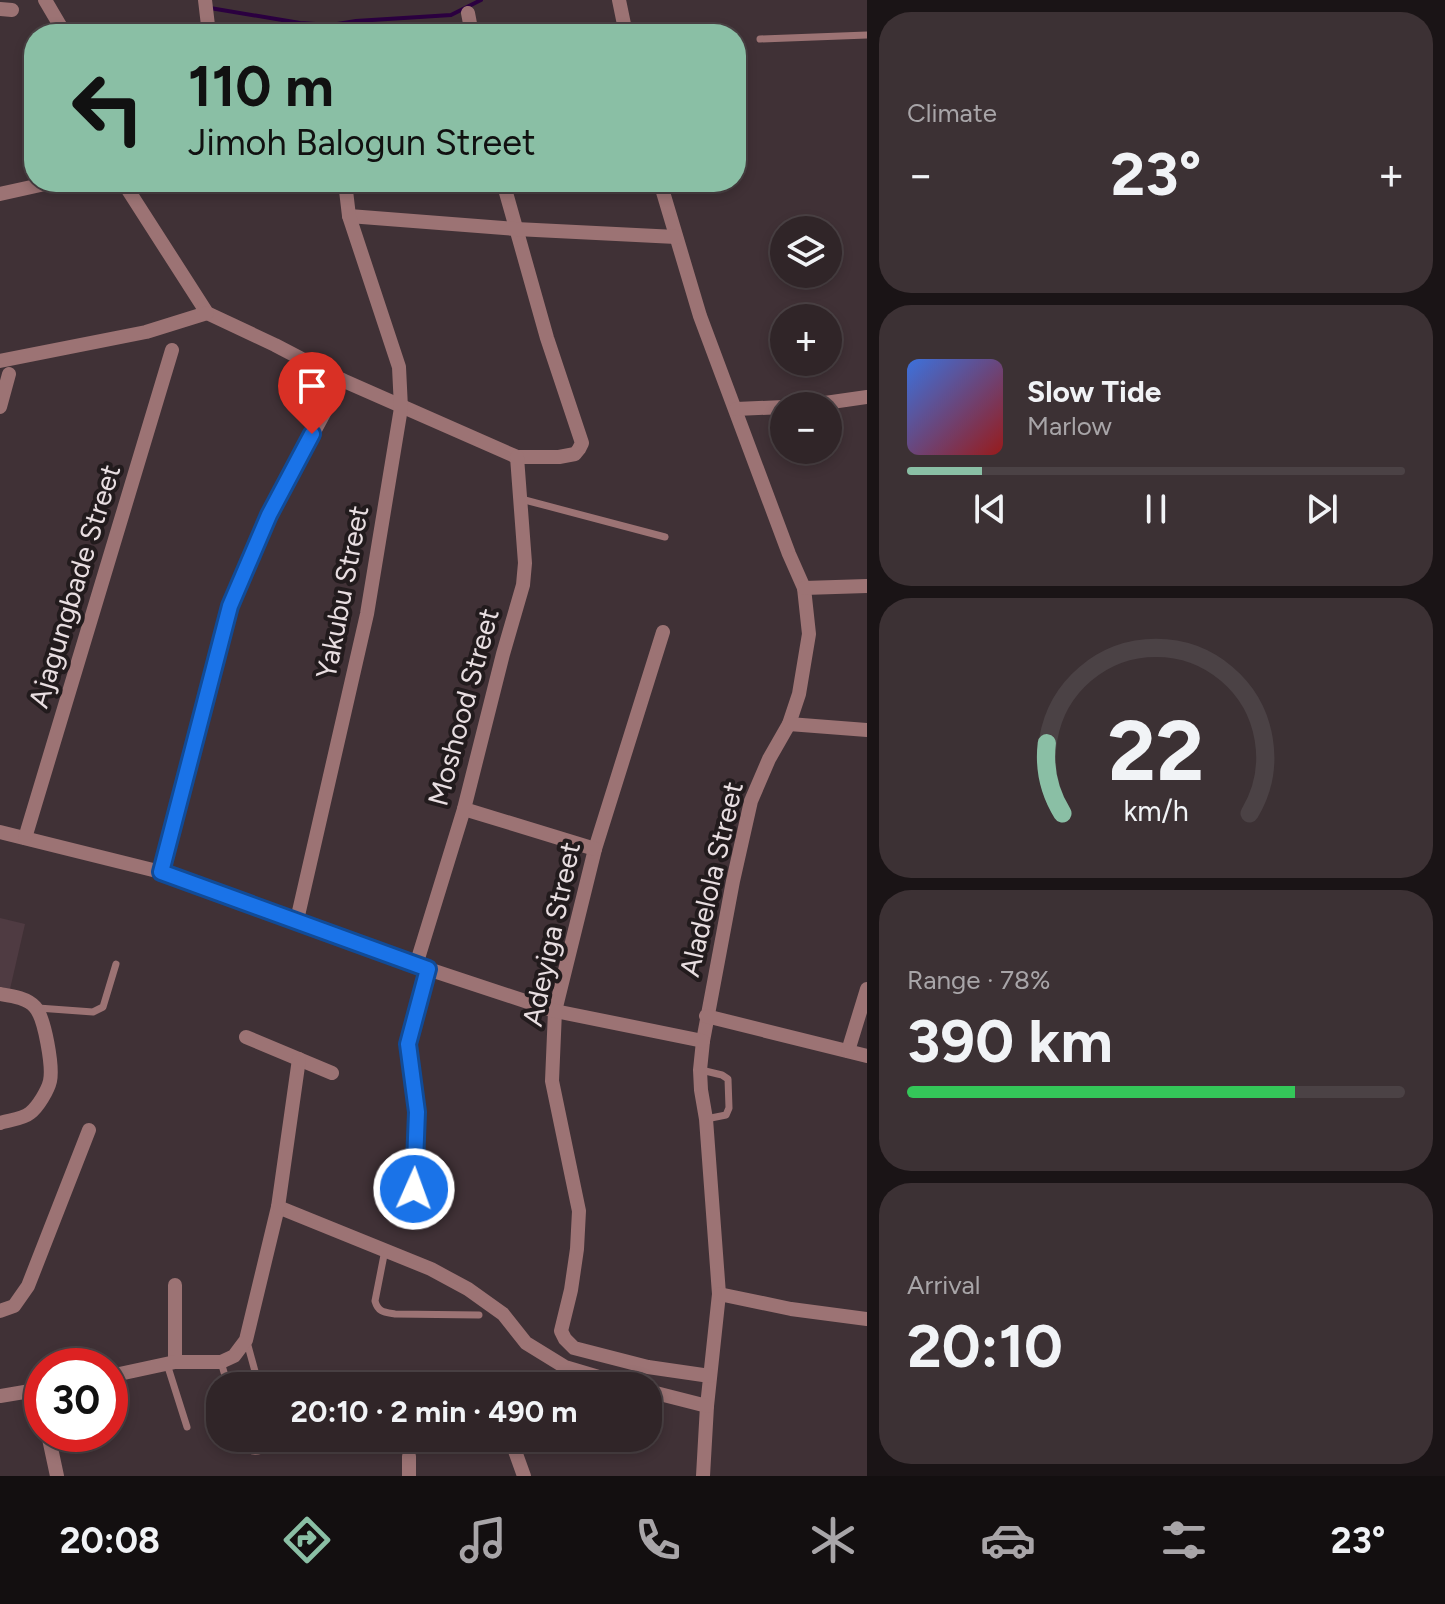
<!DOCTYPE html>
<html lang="en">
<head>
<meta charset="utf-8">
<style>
  body { margin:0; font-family:Figtree,sans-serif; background:#3c3134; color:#f1f3f6; height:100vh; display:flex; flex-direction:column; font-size:30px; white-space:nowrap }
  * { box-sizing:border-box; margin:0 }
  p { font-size:26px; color:#a8a5a8 }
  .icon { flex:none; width:44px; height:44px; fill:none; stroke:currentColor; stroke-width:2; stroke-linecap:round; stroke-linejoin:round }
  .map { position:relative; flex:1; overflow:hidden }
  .details { display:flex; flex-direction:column; gap:12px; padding:12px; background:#1a1416; width:578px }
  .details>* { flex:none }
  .top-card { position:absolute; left:24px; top:24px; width:722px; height:168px; border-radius:32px; box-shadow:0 4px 12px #0003,0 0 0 2px #4b4245; background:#8abfa5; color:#111; overflow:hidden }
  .buttons { position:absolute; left:770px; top:216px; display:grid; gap:16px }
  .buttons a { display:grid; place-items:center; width:72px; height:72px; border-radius:50%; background:#302528; box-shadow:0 4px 12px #0003,0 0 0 2px #4b4245; font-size:40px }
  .speed { position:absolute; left:24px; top:1348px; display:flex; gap:16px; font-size:40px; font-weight:700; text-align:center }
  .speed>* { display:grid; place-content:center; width:104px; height:104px; border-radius:50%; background:#302528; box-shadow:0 4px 12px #0003,0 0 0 2px #4b4245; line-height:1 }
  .speed .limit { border:12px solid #d22; background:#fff; color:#111 }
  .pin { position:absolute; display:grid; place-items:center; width:68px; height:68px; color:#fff; margin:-82px -34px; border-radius:50% 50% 50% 0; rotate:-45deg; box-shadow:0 0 8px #0007 }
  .pin .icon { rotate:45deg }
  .me { position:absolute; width:88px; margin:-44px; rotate:2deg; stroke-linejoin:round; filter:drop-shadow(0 0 6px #0008) }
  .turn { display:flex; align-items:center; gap:28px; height:168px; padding:0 32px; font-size:36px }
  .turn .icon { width:104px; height:104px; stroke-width:2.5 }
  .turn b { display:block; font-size:56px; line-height:68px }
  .big { font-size:60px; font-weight:700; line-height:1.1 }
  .details .widget { flex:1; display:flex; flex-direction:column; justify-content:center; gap:12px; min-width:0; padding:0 28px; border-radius:32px; background:#3c3134 }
  .details .dial { align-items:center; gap:0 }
  .dial svg { height:208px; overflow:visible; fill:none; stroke:#4b4245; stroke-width:7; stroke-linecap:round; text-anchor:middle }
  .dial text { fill:#f1f3f6; stroke:none }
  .song { display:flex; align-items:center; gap:24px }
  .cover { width:96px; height:96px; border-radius:12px; background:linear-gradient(135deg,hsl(220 70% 55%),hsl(0 70% 35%)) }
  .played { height:8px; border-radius:4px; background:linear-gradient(90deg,#8abfa5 15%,#4b4245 15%) }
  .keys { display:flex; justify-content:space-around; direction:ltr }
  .heat { display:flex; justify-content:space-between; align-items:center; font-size:44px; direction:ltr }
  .charge { height:12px; border-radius:6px; background:linear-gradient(90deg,#34c759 78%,#4b4245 0) }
  .trip { position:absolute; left:206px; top:1372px; width:456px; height:80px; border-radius:32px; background:#302528; box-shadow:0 4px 12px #0003,0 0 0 2px #4b4245; font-weight:700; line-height:80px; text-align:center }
  .tab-bar { display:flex; height:128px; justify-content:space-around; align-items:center; background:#130f10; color:#a8a5a8 }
  .tab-bar .icon { width:56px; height:56px }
  .tab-bar .active { color:#8abfa5 }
  .tab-bar b { font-size:36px; color:#f1f3f6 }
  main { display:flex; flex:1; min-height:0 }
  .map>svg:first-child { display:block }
</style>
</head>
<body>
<main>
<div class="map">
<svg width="867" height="1476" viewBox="0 0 867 1476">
  <rect width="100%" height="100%" fill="#403136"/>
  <polygon fill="#4f3b42" points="0,918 25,924 10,989 0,987"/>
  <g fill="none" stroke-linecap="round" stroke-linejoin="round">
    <polyline stroke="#2b0040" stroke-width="4" points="210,8 300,23 331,25 356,21 451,15 481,0"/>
    <g stroke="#9c7374" stroke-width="7">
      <polyline points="760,39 867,35"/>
      <polyline points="521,499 665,537"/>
      <polyline points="38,1008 93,1012 103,1007 116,964"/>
      <polyline points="701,1070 722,1075 728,1079 729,1108 726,1115 706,1119"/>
      <path d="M385,1250L375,1301C378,1312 384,1312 395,1314L479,1315"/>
      <polyline points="247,1342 259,1386"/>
      <polyline points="221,1362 228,1386"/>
      <polyline points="167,1364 187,1427"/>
      <path d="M241,1438C246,1454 256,1453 269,1448L273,1438"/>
    </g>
    <g stroke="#9c7374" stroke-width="14">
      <polyline points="45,0 65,34"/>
      <polyline points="205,0 209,34"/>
      <polyline points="619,0 626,34"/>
      <polyline points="0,9 12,10"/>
      <polyline points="468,13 472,34"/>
      <polyline points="328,32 328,34"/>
      <polyline points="123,182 207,313 275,345 342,380 517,457 559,457 575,454 579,449 582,443 547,338 503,182"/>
      <polyline points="660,182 700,316 789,554 804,588 809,634 799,694 789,724 769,759 751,801 733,881 703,1041 700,1070 701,1090 706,1119 719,1294 707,1406 703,1476"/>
      <polyline points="0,194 54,182"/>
      <polyline points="349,216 516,229 676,237"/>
      <polyline points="0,361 146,332 207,313"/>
      <polyline points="804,406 867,397"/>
      <polyline points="0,407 9,374"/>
      <polyline points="736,409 784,407"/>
      <polyline points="804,588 867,586"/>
      <polyline points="663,632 595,849 555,1011 552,1081 579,1211 577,1249 571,1290 561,1331 565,1339 574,1348 648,1367 710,1376"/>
      <polyline points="789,724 867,730"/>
      <polyline points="464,809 595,849"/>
      <polyline points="0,832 161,872 428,969 555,1011 703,1041"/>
      <polyline points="25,838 172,350"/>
      <polyline points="161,872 230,606 269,515 342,380"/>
      <polyline points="297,920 367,614 401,408 399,367 349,216 345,182"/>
      <polyline points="416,965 464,809 503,654 523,585 525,563 517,457"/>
      <path d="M0,994C12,996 27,998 35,1007C45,1018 53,1067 50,1081C48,1090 38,1107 30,1113C23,1119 9,1120 0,1123"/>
      <polyline points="706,1016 867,1056"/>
      <polyline points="246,1037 332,1073"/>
      <polyline points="848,1051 867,989"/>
      <polyline points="414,1189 417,1112 408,1044 428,969"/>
      <polyline points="278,1207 431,1269 468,1289 503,1314 526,1343 565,1367 629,1386"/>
      <polyline points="175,1285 175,1362"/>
      <polyline points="719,1294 791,1309 867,1319"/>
      <polyline points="0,1311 14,1306 28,1286 89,1130"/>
      <polyline points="110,1376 175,1362 221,1362 234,1356 246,1340 278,1207 299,1059"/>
      <polyline points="38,1390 42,1408"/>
      <polyline points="648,1391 707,1406"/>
      <polyline points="0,1396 42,1389"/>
      <polyline points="48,1434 57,1476"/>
      <polyline points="515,1451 524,1476"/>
      <polyline points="409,1476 409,1456"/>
    </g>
  </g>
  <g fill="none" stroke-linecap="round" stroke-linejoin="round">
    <defs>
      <polyline id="route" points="312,434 269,515 230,606 161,872 428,969 408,1044 417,1112 414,1189"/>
    </defs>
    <use href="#route" stroke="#114b97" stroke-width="20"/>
    <use href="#route" stroke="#1a73e8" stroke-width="14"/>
  </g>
  <g text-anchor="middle" stroke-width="8" stroke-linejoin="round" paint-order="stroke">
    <g font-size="28" fill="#e8dee1" stroke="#221b1d">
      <text transform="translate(74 586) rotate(-73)" y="10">Ajagungbade Street</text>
      <text transform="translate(342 592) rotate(-79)" y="10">Yakubu Street</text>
      <text transform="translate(463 707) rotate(-75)" y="10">Moshood Street</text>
      <text transform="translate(711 879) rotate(-77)" y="10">Aladelola Street</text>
      <text transform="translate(551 934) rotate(-78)" y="10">Adeyiga Street</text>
    </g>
  </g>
</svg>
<div class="buttons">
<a><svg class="icon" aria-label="layers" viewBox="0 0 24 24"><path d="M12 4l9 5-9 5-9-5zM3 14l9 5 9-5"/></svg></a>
<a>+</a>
<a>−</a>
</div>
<div class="speed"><div class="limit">30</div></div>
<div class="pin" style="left:312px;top:434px;background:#d93025"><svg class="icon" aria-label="arrive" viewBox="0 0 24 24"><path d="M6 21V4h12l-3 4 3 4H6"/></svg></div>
<svg class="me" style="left:414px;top:1189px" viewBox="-20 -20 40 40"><circle r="17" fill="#1a73e8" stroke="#fff" stroke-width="3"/><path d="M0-11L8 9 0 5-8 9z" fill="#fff"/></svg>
<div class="trip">20:10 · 2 min · 490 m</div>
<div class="top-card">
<div class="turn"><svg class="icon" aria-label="left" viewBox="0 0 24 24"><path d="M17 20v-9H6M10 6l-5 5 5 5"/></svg><div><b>110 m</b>Jimoh Balogun Street</div></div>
</div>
</div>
<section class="details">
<div class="widget"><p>Climate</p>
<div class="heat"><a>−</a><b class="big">23°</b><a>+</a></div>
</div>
<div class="widget">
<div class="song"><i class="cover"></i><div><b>Slow Tide</b><p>Marlow</p></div></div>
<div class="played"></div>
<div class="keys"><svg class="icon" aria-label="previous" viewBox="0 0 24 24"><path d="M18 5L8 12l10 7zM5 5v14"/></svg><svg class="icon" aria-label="pause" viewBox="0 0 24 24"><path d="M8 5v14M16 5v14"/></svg><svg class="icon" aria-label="next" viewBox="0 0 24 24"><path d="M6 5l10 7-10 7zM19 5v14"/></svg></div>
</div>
<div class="widget dial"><svg viewBox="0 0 100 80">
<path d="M14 69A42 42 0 1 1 86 69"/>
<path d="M14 69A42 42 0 0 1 8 42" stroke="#8abfa5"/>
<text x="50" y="56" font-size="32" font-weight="700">22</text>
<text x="50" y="72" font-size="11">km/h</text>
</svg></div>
<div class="widget"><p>Range · 78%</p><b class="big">390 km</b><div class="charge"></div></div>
<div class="widget"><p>Arrival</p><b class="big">20:10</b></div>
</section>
</main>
<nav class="tab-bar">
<b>20:08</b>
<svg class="icon active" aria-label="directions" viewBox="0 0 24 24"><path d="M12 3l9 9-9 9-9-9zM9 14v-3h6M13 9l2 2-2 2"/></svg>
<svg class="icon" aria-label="music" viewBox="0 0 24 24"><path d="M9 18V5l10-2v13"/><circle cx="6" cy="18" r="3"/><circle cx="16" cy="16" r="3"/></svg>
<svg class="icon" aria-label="phone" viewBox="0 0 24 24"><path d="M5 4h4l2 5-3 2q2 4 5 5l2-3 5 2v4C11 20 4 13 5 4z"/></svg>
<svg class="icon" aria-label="climate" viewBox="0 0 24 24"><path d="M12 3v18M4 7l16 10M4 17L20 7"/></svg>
<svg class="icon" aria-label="car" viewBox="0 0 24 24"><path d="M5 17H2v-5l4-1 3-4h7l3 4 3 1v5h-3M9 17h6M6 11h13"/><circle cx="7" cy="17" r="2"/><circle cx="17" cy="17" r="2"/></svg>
<svg class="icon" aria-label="filters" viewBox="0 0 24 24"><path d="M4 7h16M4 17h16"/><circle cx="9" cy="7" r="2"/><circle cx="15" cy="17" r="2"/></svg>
<b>23°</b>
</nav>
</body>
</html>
